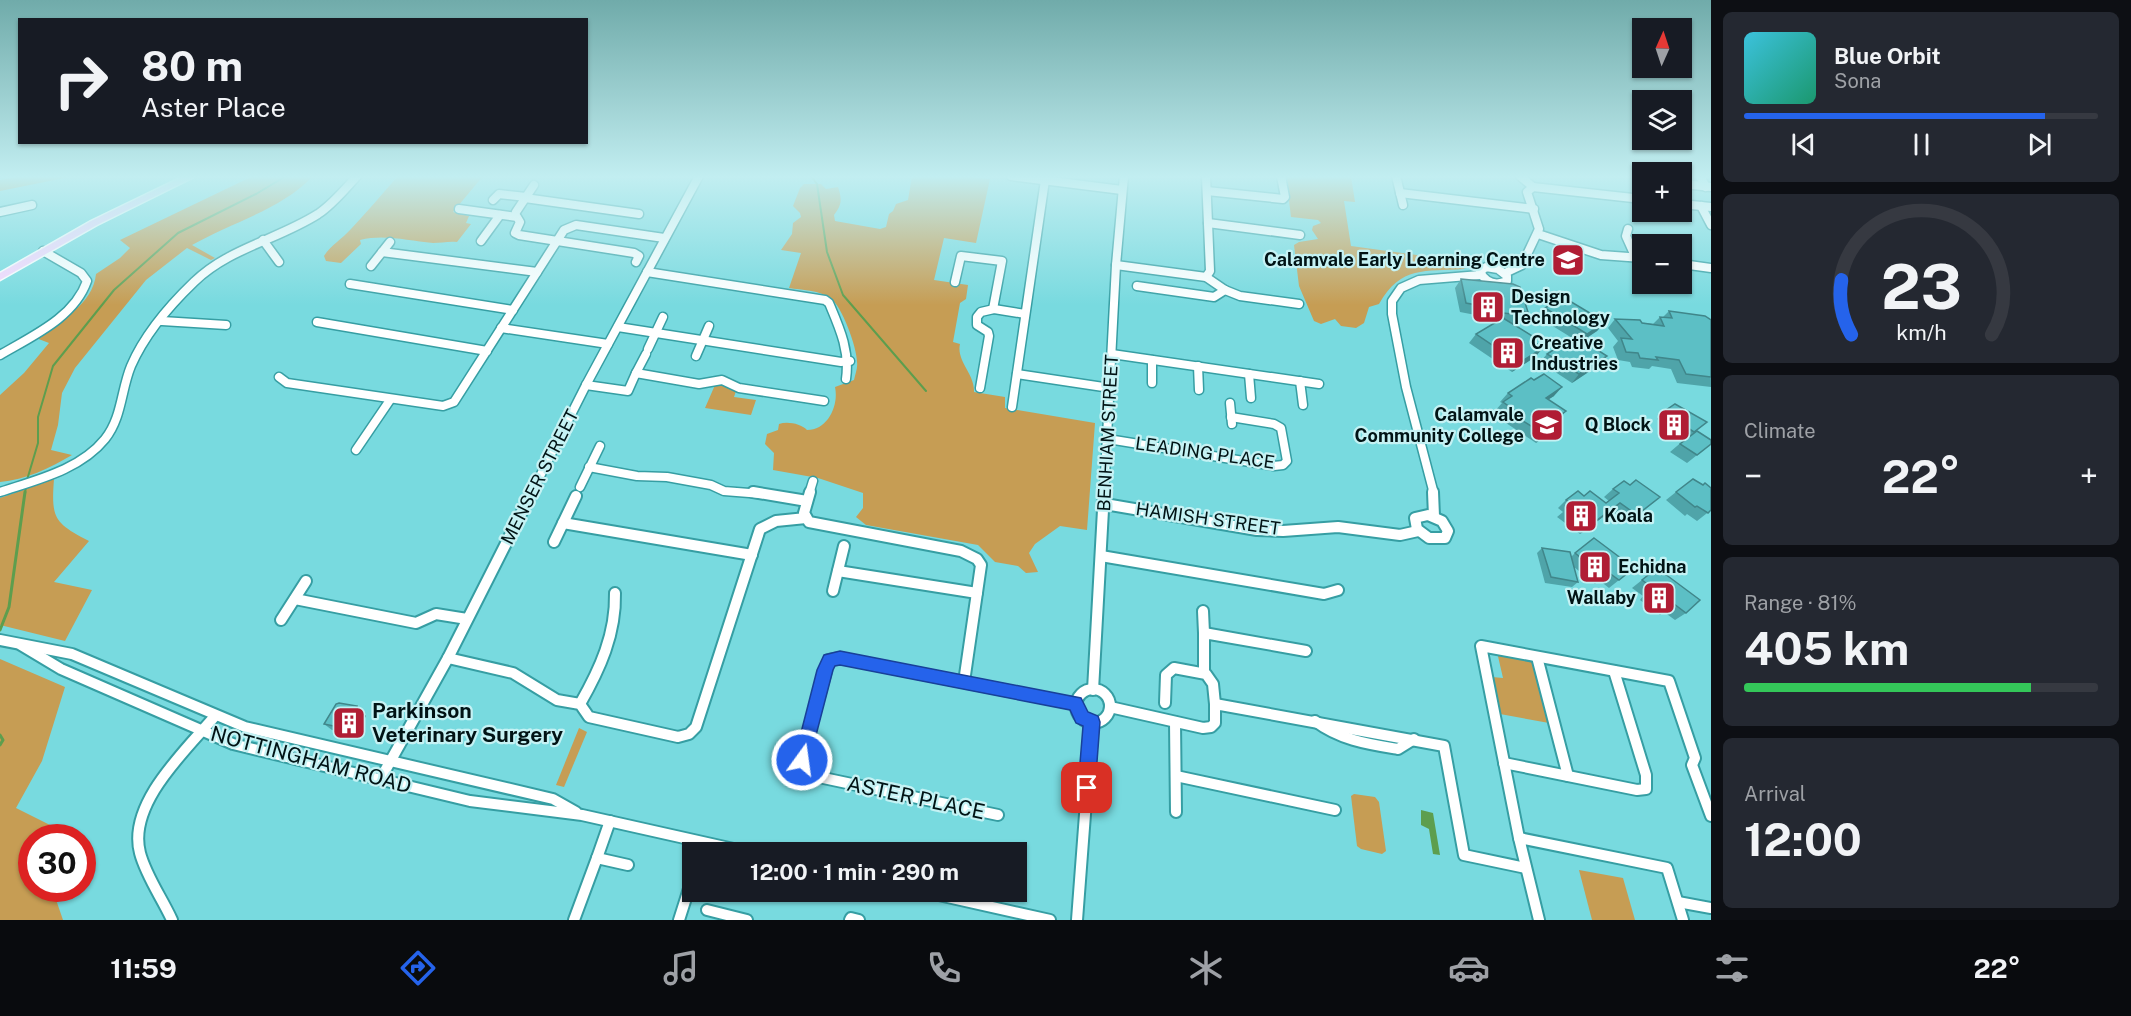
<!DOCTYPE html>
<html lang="en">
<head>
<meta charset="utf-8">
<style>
  body { margin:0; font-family:"Public Sans",sans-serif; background:#242831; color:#f1f3f6; height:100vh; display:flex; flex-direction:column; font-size:22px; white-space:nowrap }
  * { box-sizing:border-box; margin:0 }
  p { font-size:20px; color:#9ea1a6 }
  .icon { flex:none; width:33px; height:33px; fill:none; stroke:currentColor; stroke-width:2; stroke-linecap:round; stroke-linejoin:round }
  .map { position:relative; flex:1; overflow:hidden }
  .panel { display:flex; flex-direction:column; gap:12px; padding:12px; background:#0d0f14; width:420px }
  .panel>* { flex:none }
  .guide { position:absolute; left:18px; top:18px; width:570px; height:126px; border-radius:0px; box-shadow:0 2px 4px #0004; background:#171b24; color:#f1f3f6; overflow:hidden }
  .needle { width:39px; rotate:3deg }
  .fabs { position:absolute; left:1632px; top:18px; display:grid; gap:12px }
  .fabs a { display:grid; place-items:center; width:60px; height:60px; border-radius:0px; background:#171b24; box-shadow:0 2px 4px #0004; font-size:30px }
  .speed { position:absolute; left:18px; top:824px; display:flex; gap:12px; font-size:30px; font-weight:700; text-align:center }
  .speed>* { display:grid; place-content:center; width:78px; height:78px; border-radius:50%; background:#171b24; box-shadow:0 2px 4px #0004; line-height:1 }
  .speed .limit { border:9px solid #d22; background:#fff; color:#111 }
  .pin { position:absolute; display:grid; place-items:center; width:51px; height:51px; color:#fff; margin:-26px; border-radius:12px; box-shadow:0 3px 9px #0006 }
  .me { position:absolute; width:66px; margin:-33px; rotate:14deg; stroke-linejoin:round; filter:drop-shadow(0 0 4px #0008) }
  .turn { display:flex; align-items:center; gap:21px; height:126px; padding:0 24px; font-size:27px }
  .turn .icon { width:78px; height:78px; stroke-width:2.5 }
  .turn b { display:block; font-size:42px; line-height:51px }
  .big { font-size:45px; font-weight:700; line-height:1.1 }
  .panel .card { flex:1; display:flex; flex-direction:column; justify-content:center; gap:9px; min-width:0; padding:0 21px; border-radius:9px; background:#242831 }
  .panel .dial { align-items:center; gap:0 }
  .dial svg { height:156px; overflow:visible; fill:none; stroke:#363941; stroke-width:7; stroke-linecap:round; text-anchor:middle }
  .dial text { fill:#f1f3f6; stroke:none }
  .song { display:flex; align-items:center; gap:18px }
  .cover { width:72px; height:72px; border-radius:9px; background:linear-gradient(135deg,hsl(190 70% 55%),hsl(160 70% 35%)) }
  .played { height:6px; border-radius:3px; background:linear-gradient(90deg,#2563eb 85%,#363941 85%) }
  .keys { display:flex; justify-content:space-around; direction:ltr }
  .heat { display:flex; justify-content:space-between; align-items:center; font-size:33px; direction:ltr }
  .charge { height:9px; border-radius:4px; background:linear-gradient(90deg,#34c759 81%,#363941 0) }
  .trip { position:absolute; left:682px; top:842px; width:345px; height:60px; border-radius:0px; background:#171b24; box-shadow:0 2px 4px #0004; font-weight:700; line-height:60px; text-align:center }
  .menu { display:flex; height:96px; justify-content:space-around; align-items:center; background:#090b0e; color:#9ea1a6 }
  .menu .icon { width:42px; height:42px }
  .menu .current { color:#2563eb }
  .menu b { font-size:27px; color:#f1f3f6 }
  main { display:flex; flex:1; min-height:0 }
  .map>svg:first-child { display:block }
</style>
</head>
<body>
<main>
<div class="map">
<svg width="1711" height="920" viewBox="0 0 1711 920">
  <rect width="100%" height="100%" fill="#78dadf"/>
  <g fill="#c69d54">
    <polygon points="21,176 74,176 0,191 0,180"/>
    <path d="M253,176H313C281,210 232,222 192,245L215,258L211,260L187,248L146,280L75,368L62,393L58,425L51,450L72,455C50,468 25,480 0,482V395L24,373L49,343L36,338C60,322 93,304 96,274L120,258L130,248L120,240Z"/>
    <path d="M398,176H483L453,212L469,216L466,223L471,224L457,242C449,241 441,243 433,243C408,241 385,234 360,240L361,244L341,263L326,261L324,256C331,245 342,239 351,229C367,212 382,194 398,176Z"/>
    <path d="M912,176H964L990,179L976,243L944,238L934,280L968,285L966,299L960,303L953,342L960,344C956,361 975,374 974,392L1005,397V408L1095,423L1087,530L1060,526L1035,544L1029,553L1038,572L1026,573L1018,566L995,562L978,545L866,525L856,517L863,508V493L818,478L773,470L774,453L765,444L767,434L778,430L779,424C788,421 801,424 807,430C828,430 839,405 835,387L854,380C855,375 858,368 857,362C857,348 842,305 830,298C818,290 802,290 789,288L801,253L781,250L792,234L793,223L801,217L800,213L793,206L800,188L804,184H821L826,189L838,187C842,199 842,205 834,215L835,221L880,229L886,227L889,214L893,211L896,204L908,200Z"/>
    <path d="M1286,176H1351L1355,202L1344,201L1351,246L1468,262L1464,269C1425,272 1401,265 1379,304L1369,307L1364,323L1356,328L1341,326L1335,319L1321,324L1314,321L1299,286L1294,245L1299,242L1318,239L1312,230L1313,226L1321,223L1318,220L1291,217Z"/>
    <polygon points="721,384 736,391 734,397 756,400 751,415 705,408 715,385"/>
    <path d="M54,479C51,518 54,523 89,541L54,582L92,590L65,641L0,625V498Z"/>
    <polygon points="1497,652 1533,659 1549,723 1500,714 1492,677 1503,678"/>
    <polygon points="0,659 65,687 42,761 16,808 54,827 52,837 32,837 32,888 52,888 63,920 0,920"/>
    <polygon points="579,728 587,732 564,787 556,785"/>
    <polygon points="1354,794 1375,797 1379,802 1386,851 1382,854 1361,849 1357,846 1351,796"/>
    <polygon points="1579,870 1623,878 1635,920 1592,920"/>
  </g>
  <polygon fill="#5d9e4e" points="1421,810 1433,813 1440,855 1433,854 1429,829 1421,825"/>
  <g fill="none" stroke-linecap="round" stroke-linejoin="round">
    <g stroke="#5d9e4e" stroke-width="2">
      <polyline points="811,176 817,184 827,252 843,295 926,391"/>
      <polyline points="27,480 38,443 38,417 53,366 114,290 178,233 256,194 286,176"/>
      <polyline points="25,494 26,486"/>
    </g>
    <g stroke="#5d9e4e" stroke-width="3">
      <polyline points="0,630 9,607 25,492"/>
      <polyline points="0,735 3,740 0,745"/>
    </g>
    <defs>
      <g id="minor-far1">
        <polyline points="1011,176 1122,190"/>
        <polyline points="1206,176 1210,271 1206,277"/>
        <polyline points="1396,176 1403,205"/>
        <polyline points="1700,176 1706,187"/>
        <polyline points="1684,184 1711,187"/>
        <polyline points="1533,187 1642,199"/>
        <polyline points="1207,191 1283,199 1285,197 1281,176"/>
        <polyline points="1400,193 1534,209"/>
        <polyline points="525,198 639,214"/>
        <polyline points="493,200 499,194 526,197"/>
        <polyline points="1682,204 1711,207"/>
        <polyline points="1701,206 1711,225"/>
        <polyline points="459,209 517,217 520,222 515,233 519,235 634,253 639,256 636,262"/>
        <polyline points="0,212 32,205"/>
        <polyline points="516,212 534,185"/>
        <polyline points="1208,223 1300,235"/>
        <polyline points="1628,229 1626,236 1635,256"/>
        <polyline points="1538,234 1601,255 1642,258"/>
        <polyline points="263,240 279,262"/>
        <polyline points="481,241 500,215"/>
        <polyline points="382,252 537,272"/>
        <polyline points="1682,264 1711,268"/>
        <polyline points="1116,265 1206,277 1225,290 1240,296 1299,304"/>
        <polyline points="371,266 390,242"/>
        <path d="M1486,267L1498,269L1507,276V281C1496,286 1486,283 1480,272Z"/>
        <path d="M647,272L825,300L829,303C840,329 850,351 846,379"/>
        <polyline points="1505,273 1522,265 1539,229 1527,192 1533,187 1520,176"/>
        <polyline points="955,282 961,256 1002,261 993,309"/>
        <polyline points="350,284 513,310"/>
        <polyline points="1137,286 1214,297 1225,290"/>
        <polyline points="162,321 226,325"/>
        <polyline points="317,322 487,351"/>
        <polyline points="618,327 841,362 850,361"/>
        <polyline points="501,328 608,344"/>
        <polyline points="648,349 663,317"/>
        <polyline points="1112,354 1319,384"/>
        <path d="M0,355C32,336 74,318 87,281L81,273L43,251"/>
        <polyline points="696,356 709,326"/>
        <polyline points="1152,360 1152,383"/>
        <polyline points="1198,366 1199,390"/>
        <polyline points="636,373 646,354"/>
        <polyline points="1017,374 1110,388"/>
        <polyline points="1249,374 1251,398"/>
        <polyline points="279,377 287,383 443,406 454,402 564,230 576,225 664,238"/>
        <polyline points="1300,381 1303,405"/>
        <polyline points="586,385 628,391 636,373 699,384 722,380 739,388 824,401"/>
        <polyline points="980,388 989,336 988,332 977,325 977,317 981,312 994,309 1025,314"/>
        <polyline points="1230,403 1232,424"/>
        <polyline points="1012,407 1045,180"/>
        <polyline points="1108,439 1274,466 1283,465 1287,461 1281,428 1274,424 1231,417"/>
        <polyline points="356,450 390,400"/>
        <polyline points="589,467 637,476 667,477 711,485 724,491 762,494"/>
        <polyline points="580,487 600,446"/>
        <path d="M0,492C36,480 80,470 105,439C122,418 121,390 131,366C144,336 170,305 194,282C229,248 277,240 318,214C333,204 345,189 357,176"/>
        <polyline points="531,494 586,385 699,176"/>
        <polyline points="809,494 813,481"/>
        <polyline points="1104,494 1116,265 1124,176"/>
        <polyline points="1434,494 1406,387 1392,314 1392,301 1401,288 1419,280 1480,275"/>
      </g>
      <g id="minor">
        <polyline points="753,492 807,501"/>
        <polyline points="810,492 804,513 809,522 961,551 977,559 981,565 964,682"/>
        <polyline points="1433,492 1434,516"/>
        <polyline points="1105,504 1257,530 1283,531 1338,527 1400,535 1418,531"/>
        <polygon points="1428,515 1442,521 1448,531 1445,538 1429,538 1417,529 1415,518"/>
        <polyline points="563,523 752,555"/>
        <polyline points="554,542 576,496"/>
        <polyline points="1101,556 1324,594 1338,590"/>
        <polyline points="838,571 977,593"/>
        <polyline points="833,591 844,546"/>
        <polyline points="295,599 416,623 436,614 467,619"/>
        <polyline points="1203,611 1204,633"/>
        <polyline points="281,620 306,581"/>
        <polyline points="0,640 72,654 245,727 553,799 576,812"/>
        <polyline points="21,645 61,669 233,744 470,801 582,815 747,852"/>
        <polyline points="1537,657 1568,776"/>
        <polyline points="448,658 513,673 557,700 580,704 589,717 678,737 689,734 696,727 760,529 776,521 806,518"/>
        <polyline points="1204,673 1204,633 1306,651"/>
        <circle cx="1093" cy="706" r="17"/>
        <polyline points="1093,690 1104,492"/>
        <polyline points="1165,703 1166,675 1174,668 1206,674 1213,684 1215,704"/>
        <path d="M580,704C600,669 616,634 615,593"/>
        <polyline points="1110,707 1203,728 1211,727 1215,723 1215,704 1444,746 1464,855 1526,868"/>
        <path d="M1315,721C1340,740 1368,744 1398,749L1414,739"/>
        <polyline points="1175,722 1176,812"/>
        <polyline points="1504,763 1637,790 1646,789 1646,775 1614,671"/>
        <polyline points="1176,776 1335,810"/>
        <polyline points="381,778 448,658 532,492"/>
        <polyline points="998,815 814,776 806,770 802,760 829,660 840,658 1075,704"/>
        <polyline points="1519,838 1481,646 1669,681 1695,758 1692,765 1711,816"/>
        <polyline points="597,858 610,821"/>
        <polyline points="921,891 1050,920"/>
        <polyline points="1678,902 1711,908"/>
        <polyline points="707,910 747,920"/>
        <path d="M172,920C162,898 146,876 140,853C127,804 186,750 215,716"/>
        <polyline points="574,920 597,858 628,865"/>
        <polyline points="679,920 693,876"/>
        <polyline points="850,920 851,918 859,920"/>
        <polyline points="1077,920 1092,722"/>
        <polyline points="1539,920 1519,838 1667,868 1683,920"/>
      </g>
      <polygon id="major" points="184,176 196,176 97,225 0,280 0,273 91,221"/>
    </defs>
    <use href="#minor-far1" stroke="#369ea3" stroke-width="11"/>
    <use href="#minor" stroke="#369ea3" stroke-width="14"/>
    <use href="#major" stroke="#fff" stroke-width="3"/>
    <use href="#minor-far1" stroke="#fff" stroke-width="8"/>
    <use href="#minor" stroke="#fff" stroke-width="10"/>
    <use href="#major" fill="#f7d7fe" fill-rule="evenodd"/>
  </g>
  <g fill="#4fa4a9">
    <polygon points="1461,279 1528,312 1521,321 1516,321 1514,324 1537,339 1534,342 1543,348 1535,357 1512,372 1469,343 1476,334 1496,322 1487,321 1486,317 1460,312 1455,288"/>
    <polygon points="1545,308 1605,322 1597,331 1582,341 1599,365 1572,383 1540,362 1547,354 1570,346 1577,341 1538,317"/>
    <polygon points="1669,311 1711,320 1711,387 1677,383 1671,369 1652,366 1649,369 1632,367 1630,362 1618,360 1613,347 1618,341 1608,328 1615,319 1653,324 1660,317 1663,317"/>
    <polygon points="1508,393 1554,396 1549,399 1558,420 1550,426 1553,428 1545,436 1536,443 1503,421 1506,418 1495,411 1502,403 1500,402"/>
    <polygon points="1666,410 1697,431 1711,444 1687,463 1670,452 1684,440 1659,424 1661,422 1657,419"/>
    <polygon points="1630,485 1660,497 1628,523 1611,511 1580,534 1557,517 1563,512 1558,508 1566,500 1584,496 1606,503 1609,501 1604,497 1613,489"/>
    <polygon points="1676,492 1711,510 1697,521 1687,514 1685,516 1666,500"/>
    <polygon points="1542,548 1571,557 1575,553 1634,568 1609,588 1599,580 1595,584 1574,567 1578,582 1572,587 1545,583 1537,553"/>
    <polygon points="1657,568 1686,613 1675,620 1664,612 1660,615 1640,600 1643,596 1632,588"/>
    <polygon points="357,706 366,716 355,736 332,730 324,724"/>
  </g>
  <g fill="#40868a">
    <polygon points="1605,322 1597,331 1579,343 1587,334"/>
    <polygon points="1543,348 1535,357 1512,372 1519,363"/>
    <polygon points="1607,356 1599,365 1572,383 1579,374"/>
    <polygon points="1562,387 1554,396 1538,406 1546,398"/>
    <polygon points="1566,411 1558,420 1540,432 1548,424"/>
    <polygon points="1553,428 1545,436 1536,443 1544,434"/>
    <polygon points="1620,503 1611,511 1580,534 1589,526"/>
    <polygon points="357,706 366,716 355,736 348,729"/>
  </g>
  <g fill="#5cbfc5" stroke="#40868a" stroke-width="1.5">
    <polygon points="1461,279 1513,284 1520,287 1528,312 1520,311 1521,315 1494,312 1493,308 1466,303"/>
    <polygon points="1563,297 1605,322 1587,334 1545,308"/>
    <polygon points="1669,311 1705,316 1711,320 1711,377 1686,374 1679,360 1656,357 1658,360 1640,358 1638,353 1626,352 1621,338 1632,339 1615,319 1640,320 1642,323 1664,326 1660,317 1672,318"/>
    <polygon points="1503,318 1537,339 1533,341 1543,348 1519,363 1476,334"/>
    <polygon points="1580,339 1607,356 1579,374 1547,354 1564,343 1570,346"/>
    <polygon points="1544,374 1562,387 1546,398 1566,411 1548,424 1553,428 1544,434 1510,413 1514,410 1503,402 1512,396 1508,393 1531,378 1534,380"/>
    <polygon points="1675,404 1707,422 1694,432 1668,415 1670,413 1666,410"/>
    <polygon points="1697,431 1711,440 1711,444 1697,455 1680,444"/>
    <polygon points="1693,479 1703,485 1705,483 1711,488 1711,510 1708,513 1697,506 1695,507 1676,492"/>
    <polygon points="1636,480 1660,497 1637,515 1620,503 1589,526 1566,509 1572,504 1566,500 1578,491 1584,496 1590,491 1606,503 1619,493 1613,489 1624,481 1630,485"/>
    <polygon points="1594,538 1634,568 1619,580 1609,573 1604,576 1575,553"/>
    <polygon points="1542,548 1570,552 1578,582 1551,577"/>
    <polygon points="1657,568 1700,600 1686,613 1674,604 1671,607 1650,592 1654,589 1642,580"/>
    <polygon points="339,703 357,706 356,708 359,709 348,729 324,724 336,704"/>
  </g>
  <linearGradient id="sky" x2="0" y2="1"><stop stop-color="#70abaa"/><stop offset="0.58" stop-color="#c2eef1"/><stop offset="1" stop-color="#c2eef1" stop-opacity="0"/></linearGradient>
  <rect width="1711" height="305" fill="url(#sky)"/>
  <polygon fill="#2563eb" stroke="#184099" stroke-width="1.5" points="840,651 1081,698 1088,712 1098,716 1100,722 1095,788 1093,794 1087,797 1080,794 1078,788 1083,726 1076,723 1070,710 840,665 835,666 833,670 808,766 802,768 796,766 794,760 817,670 824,655"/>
  <defs>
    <symbol id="school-square" viewBox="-11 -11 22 22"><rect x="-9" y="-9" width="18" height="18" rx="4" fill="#b01d34" stroke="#c5f2f4"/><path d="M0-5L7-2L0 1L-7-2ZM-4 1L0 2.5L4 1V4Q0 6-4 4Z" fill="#fff"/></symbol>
    <symbol id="building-square" viewBox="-11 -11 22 22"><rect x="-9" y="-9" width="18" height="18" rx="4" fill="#b01d34" stroke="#c5f2f4"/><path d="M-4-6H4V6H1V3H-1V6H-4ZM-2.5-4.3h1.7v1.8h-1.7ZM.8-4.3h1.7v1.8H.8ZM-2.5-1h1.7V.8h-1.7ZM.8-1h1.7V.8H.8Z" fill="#fff"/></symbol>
  </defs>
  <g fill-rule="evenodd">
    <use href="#school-square" x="1549" y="241" width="38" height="38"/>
    <use href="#building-square" x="1469" y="288" width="38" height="38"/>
    <use href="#building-square" x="1489" y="334" width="38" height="38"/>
    <use href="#school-square" x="1528" y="406" width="38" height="38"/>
    <use href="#building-square" x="1655" y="406" width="38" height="38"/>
    <use href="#building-square" x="1562" y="497" width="38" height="38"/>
    <use href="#building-square" x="1576" y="548" width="38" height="38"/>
    <use href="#building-square" x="1640" y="579" width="38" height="38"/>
    <use href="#building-square" x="330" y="704" width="38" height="38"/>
  </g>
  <g text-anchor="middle" stroke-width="4.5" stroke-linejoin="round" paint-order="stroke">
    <g font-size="18" font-weight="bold" fill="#011315" stroke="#c5f2f4" text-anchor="end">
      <text x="1545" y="266">Calamvale Early Learning Centre</text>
      <text x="1511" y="303" text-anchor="start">Design<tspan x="1511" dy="21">Technology</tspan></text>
      <text x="1531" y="349" text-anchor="start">Creative<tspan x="1531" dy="21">Industries</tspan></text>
      <text x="1524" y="421">Calamvale<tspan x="1524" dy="21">Community College</tspan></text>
      <text x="1651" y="431">Q Block</text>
      <text x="1604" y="522" text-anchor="start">Koala</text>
      <text x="1618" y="573" text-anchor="start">Echidna</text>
      <text x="1636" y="604">Wallaby</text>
    </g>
    <g font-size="18" fill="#011315" stroke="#c5f2f4">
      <text transform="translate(1108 433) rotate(-87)" y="6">BENHIAM STREET</text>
      <text transform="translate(1205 453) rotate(8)" y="6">LEADING PLACE</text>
      <text transform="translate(540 477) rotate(-63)" y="6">MENSER STREET</text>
      <text transform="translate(1208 519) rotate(8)" y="6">HAMISH STREET</text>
    </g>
    <g font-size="21" font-weight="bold" fill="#011315" stroke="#c5f2f4" text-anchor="start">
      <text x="372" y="718">Parkinson<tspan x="372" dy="24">Veterinary Surgery</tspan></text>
    </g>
    <g font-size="21" fill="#011315" stroke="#c5f2f4">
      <text transform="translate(311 760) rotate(15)" y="7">NOTTINGHAM ROAD</text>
      <text transform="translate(916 798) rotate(12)" y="7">ASTER PLACE</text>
    </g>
  </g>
</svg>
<div class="fabs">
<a><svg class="needle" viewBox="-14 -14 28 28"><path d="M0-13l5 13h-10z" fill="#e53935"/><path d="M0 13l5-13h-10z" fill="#9ea1a6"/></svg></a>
<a><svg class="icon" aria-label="layers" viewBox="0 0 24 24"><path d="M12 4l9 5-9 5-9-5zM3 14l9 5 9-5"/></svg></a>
<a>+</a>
<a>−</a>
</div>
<div class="speed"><div class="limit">30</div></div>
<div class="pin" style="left:1087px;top:788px;background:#d93025"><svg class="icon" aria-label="arrive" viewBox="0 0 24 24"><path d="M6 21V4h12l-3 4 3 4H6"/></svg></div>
<svg class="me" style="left:802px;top:760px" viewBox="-20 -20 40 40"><circle r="17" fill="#2563eb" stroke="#fff" stroke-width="3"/><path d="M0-11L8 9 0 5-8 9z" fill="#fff"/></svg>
<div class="trip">12:00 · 1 min · 290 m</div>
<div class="guide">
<div class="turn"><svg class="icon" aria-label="right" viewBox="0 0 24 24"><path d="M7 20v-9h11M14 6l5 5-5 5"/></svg><div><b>80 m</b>Aster Place</div></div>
</div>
</div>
<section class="panel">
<div class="card">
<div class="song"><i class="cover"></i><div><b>Blue Orbit</b><p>Sona</p></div></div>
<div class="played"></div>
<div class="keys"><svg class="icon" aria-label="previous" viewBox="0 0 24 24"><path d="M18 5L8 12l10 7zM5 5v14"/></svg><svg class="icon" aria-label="pause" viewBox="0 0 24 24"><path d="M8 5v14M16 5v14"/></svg><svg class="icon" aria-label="next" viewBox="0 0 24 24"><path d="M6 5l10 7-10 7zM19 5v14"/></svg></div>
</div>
<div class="card dial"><svg viewBox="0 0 100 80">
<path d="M14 69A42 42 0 1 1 86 69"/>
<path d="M14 69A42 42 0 0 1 9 41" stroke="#2563eb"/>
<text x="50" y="56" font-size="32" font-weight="700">23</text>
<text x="50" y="72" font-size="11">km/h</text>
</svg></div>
<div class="card"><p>Climate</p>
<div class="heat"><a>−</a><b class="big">22°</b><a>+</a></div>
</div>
<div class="card"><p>Range · 81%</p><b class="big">405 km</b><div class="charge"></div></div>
<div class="card"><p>Arrival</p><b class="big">12:00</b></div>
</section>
</main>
<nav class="menu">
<b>11:59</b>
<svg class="icon current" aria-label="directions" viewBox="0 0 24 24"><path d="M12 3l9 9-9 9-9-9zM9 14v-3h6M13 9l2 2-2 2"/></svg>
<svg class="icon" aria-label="music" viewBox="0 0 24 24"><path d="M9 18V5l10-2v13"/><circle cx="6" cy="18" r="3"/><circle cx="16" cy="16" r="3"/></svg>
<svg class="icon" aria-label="phone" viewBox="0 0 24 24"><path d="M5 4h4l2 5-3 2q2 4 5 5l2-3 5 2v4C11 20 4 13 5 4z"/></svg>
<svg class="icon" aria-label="climate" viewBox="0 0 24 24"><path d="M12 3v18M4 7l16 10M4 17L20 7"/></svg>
<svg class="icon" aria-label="car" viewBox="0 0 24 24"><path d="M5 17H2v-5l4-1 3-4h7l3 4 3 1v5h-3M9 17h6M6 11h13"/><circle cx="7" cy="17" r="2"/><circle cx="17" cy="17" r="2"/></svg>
<svg class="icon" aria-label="filters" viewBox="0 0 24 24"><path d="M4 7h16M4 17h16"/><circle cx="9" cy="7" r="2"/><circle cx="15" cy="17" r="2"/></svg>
<b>22°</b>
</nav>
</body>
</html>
